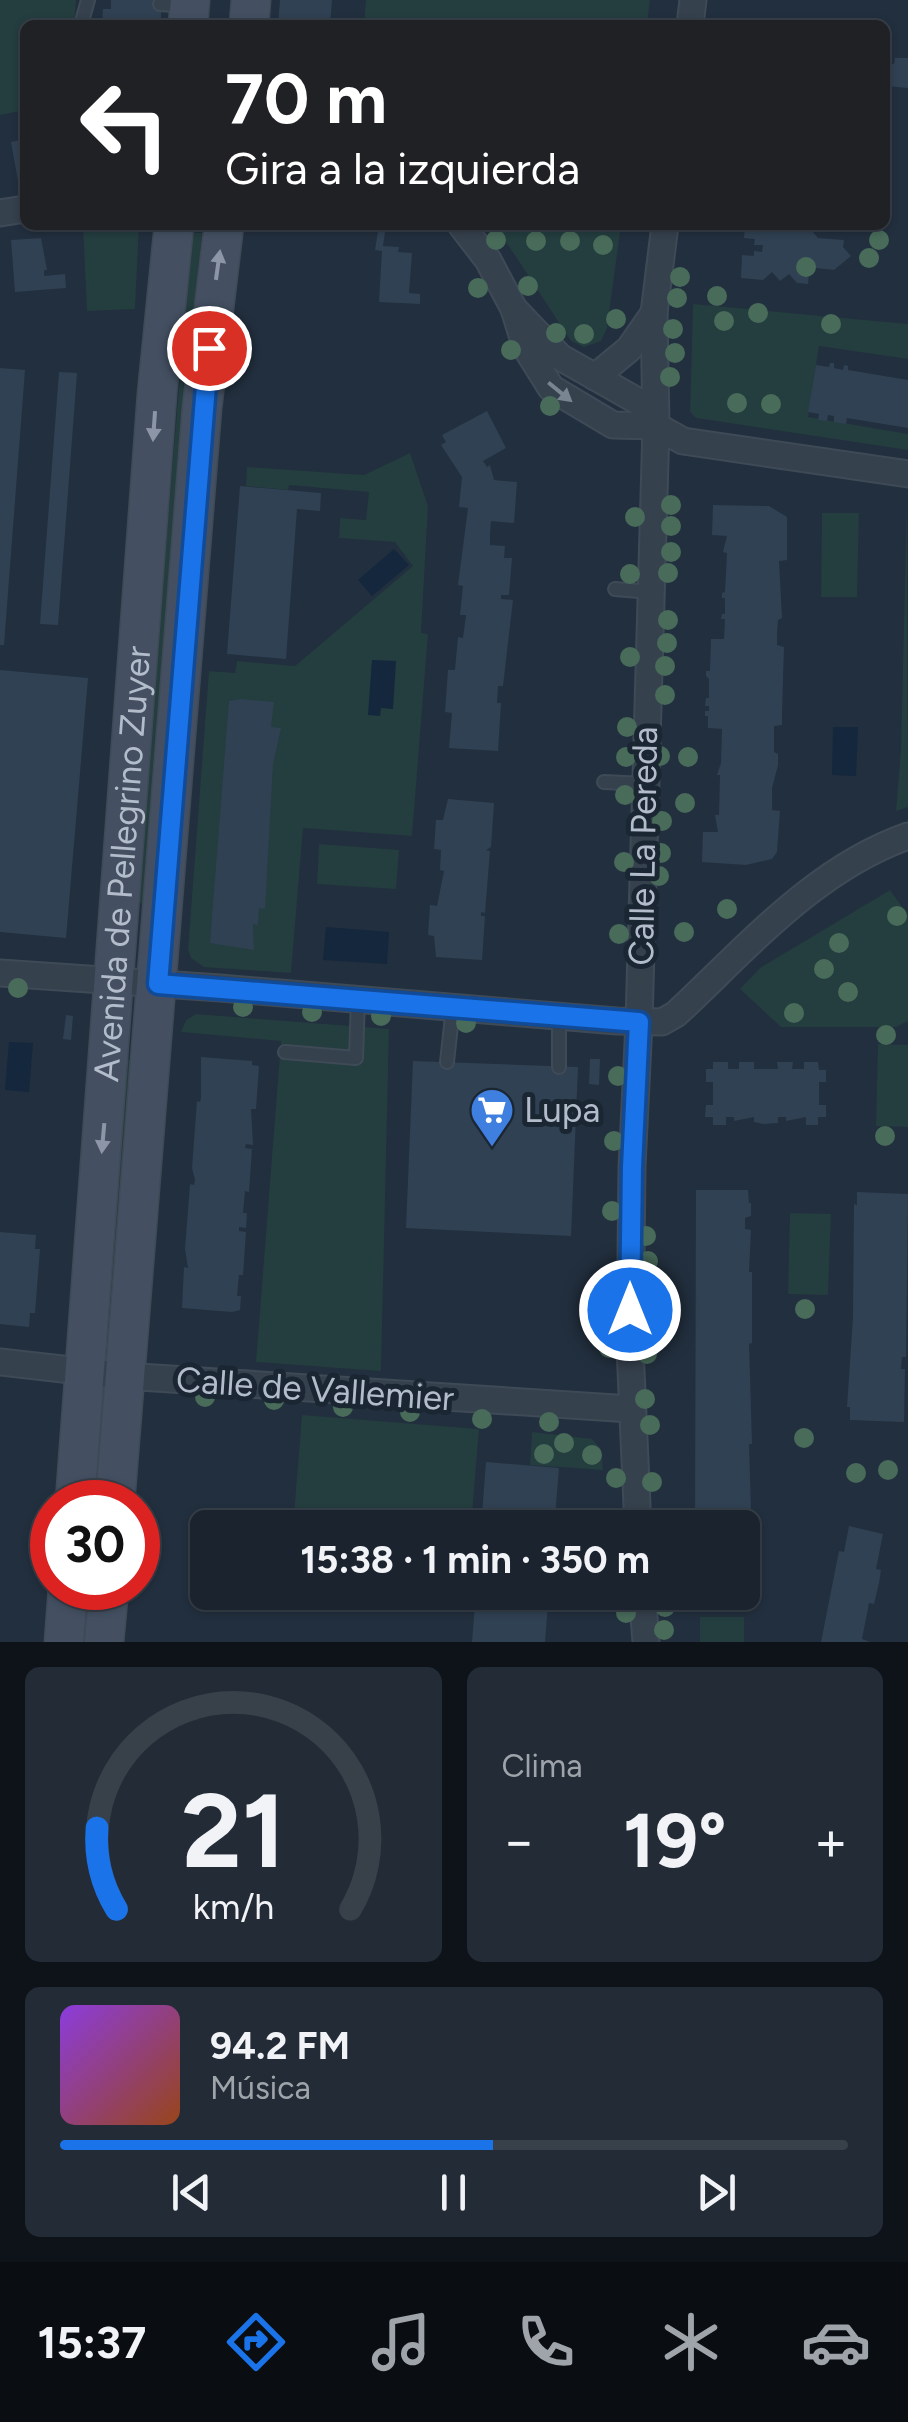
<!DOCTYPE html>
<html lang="es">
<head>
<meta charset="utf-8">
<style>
  body { margin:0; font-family:Figtree,sans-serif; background:#232b36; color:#f1f3f6; height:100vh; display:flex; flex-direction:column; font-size:38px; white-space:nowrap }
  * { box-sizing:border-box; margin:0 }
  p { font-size:32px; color:#9fa4aa }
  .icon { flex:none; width:55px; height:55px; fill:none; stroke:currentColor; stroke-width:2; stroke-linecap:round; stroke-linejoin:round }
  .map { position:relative; height:1642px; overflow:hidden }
  .drawer { display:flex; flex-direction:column; gap:25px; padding:25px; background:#0e1319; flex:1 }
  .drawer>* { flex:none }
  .hud { position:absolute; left:20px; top:20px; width:870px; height:210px; border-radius:15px; box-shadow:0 2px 8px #0004,0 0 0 2px #38404a; background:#202124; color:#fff; overflow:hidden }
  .speed { position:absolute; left:30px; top:1480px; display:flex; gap:20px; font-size:50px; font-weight:700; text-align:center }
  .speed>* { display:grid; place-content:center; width:130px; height:130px; border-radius:50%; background:#1a232e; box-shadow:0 2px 8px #0004,0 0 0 2px #38404a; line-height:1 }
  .speed .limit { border:15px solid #d22; background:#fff; color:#111 }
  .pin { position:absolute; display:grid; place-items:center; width:85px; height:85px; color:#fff; margin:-42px; border:5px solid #fff; border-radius:50%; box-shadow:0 2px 10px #0007 }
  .me { position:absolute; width:110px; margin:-55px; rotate:0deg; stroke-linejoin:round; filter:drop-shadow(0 0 8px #0008) }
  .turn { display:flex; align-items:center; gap:35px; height:210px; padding:0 40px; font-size:45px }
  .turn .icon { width:130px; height:130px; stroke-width:2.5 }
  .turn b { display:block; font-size:70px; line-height:85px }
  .big { font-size:75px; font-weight:700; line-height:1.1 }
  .drawer .widget { flex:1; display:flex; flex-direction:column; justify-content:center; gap:15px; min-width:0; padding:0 35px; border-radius:15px; background:#232b36 }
  .drawer .dial { align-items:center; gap:0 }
  .dial svg { height:260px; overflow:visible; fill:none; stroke:#38404a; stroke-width:7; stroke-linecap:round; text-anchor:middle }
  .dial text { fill:#f1f3f6; stroke:none }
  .song { display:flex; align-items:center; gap:30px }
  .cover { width:120px; height:120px; border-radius:15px; background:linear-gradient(135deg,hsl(270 70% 55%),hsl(20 70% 35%)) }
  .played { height:10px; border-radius:5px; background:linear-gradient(90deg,#1a73e8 55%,#38404a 55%) }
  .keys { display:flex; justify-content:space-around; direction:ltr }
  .heat { display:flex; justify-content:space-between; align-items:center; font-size:55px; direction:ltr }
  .drawer .tiles { flex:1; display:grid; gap:25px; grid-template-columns:1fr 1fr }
  .widget:last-child { grid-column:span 2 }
  .trip { position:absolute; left:190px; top:1510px; width:570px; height:100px; border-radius:15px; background:#1a232e; box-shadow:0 2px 8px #0004,0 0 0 2px #38404a; font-weight:700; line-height:100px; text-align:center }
  .tab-bar { display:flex; height:160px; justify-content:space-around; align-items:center; background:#0a0e12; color:#9fa4aa }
  .tab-bar .icon { width:70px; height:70px }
  .tab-bar .on { color:#1a73e8 }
  .tab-bar b { font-size:45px; color:#f1f3f6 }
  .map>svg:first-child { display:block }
</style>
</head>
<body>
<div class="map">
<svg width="908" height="1642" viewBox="0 0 908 1642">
  <rect width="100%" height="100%" fill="#222f3e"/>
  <g fill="#243d3f">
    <polygon points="0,0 76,0 74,25 25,25 25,110 0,115"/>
    <polygon points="366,0 650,0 647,25 364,25"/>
    <polygon points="91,225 139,225 135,309 87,311 83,227"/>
    <polygon points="495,225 621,225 607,328 601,341 584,347 571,341"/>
    <polygon points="192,233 202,233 183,425 146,904 136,903"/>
    <polygon points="693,304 908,324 908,359 819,346 808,417 908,434 908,450 696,418 690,412"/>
    <polygon points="410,453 428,506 421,633 428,634 412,836 303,828 291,973 204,967 191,958 188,949 209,671 235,673 237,661 295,666 413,566 395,542 339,538 340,518 366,520 369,492 289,485 288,490 246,486 247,467 364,475"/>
    <polygon points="907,499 908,807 896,811 901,749"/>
    <polygon points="822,513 859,513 857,597 821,597"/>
    <polygon points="319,844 399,850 396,889 317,884"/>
    <polygon points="890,890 908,915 908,1021 896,1027 781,1027 740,989 760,968"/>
    <polygon points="196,1014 389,1029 381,1371 256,1362 281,1041 181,1032 186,1020"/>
    <polygon points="878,1044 908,1045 908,1127 876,1126"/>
    <polygon points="122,1060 133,1060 116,1292 105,1292"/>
    <polygon points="790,1213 831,1214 828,1295 788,1294"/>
    <polygon points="302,1415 479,1429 471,1527 293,1527"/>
    <polygon points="532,1432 592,1439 601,1449 603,1470 530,1465"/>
    <polygon points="288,1593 288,1592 465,1593 463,1611 288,1596"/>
    <rect x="700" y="1617" width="44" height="25"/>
  </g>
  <g fill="#14273d">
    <polygon points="394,549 409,565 372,596 358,580"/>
    <polygon points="372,660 396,661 393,709 381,708 380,716 368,715"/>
    <polygon points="833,727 858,727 856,776 832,775"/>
    <polygon points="326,927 389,932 387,964 323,960"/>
    <polygon points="9,1042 33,1043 29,1092 5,1090"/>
  </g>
  <g fill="#304153">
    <polygon points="111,0 161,0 161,25 102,25 103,9 111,9"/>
    <polygon points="280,0 332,0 330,25 278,25"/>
    <polygon points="895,58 908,58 908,88 885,86 885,64 894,64"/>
    <polygon points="25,139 25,197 21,198 11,142"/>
    <polygon points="379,225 386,225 383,246 399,247 398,252 412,253 409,293 420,294 420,304 379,302 382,251 375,250"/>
    <polygon points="745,225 790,225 793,228 796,225 813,225 812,231 818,238 844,240 843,247 851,256 834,270 816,268 809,274 808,284 797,283 789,274 780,281 772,272 763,280 741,278 742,255 754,256 754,251 762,252 763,245 754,245 755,239 744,238"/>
    <polygon points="41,238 47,270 44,270 44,276 65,274 66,288 15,292 11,240"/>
    <polygon points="830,363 834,363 834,368 843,370 844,365 848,366 848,370 908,380 908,428 847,418 846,424 834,422 834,416 828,415 827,421 818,420 819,414 808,412 816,365 829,367"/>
    <polygon points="0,368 25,370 4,645 0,645"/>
    <polygon points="59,372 77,373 58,625 40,624"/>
    <polygon points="487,411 506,448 483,461 487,467 490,465 494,480 517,482 514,523 491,521 490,533 490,545 505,546 504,558 512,558 509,595 501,595 501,599 513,600 503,686 498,686 497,703 501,703 498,751 449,748 452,713 445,712 448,670 455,670 458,637 463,638 466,615 460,615 463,586 458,585 468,508 459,507 462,477 441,445 446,442 442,435"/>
    <polygon points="240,486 321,493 320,511 297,509 286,659 227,654"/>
    <polygon points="713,505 769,506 787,517 787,560 779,561 782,618 778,620 777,632 777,645 784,647 782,714 782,725 774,726 774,752 778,754 778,765 772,788 772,810 780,811 777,852 772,859 746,865 702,862 703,832 718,832 715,815 719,815 720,775 717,775 721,763 722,729 708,728 708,716 705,716 705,711 709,711 709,706 705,706 706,698 709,698 709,679 706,676 706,671 710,671 711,639 724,639 725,619 721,619 722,614 725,614 725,598 722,598 722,593 725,592 727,553 723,552 727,536 712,535"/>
    <polygon points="0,670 88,678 66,938 0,932"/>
    <polygon points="240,699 274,702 271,727 281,728 273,764 265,909 259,908 258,925 253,924 254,950 210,943 229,701"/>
    <polygon points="448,799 494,803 491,847 486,850 490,851 485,913 481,912 481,916 485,916 482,960 436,957 434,936 428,935 430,905 437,906 444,871 440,870 441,850 434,849 436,820 443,820"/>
    <polygon points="66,1015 73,1016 71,1040 63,1039"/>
    <polygon points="201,1057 252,1061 252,1065 259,1066 256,1109 251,1109 253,1145 246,1144 245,1148 252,1149 249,1192 245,1191 243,1213 247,1213 246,1228 239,1227 239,1231 246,1232 243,1275 239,1275 237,1296 241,1296 240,1310 232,1312 182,1308 184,1267 188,1268 185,1249 190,1184 194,1185 195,1180 192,1168 197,1101 200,1102 201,1098"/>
    <polygon points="590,1059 600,1059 599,1085 589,1084"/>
    <polygon points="413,1061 578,1067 571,1236 406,1228"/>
    <polygon points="713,1062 728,1062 728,1069 739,1069 739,1062 754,1062 754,1069 778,1069 777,1062 793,1062 792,1069 804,1069 804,1062 818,1062 819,1070 826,1070 826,1082 819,1082 819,1105 826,1105 826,1117 818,1117 818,1125 806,1125 806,1117 786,1121 786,1117 778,1117 778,1123 764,1124 754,1122 754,1117 734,1121 734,1117 726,1117 726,1125 713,1125 713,1117 705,1117 706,1105 713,1105 713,1082 706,1082 706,1069 713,1069"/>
    <polygon points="696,1190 748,1190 749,1203 751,1203 751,1216 745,1218 745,1229 751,1230 749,1272 752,1272 752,1343 749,1344 752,1444 749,1444 752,1543 749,1543 749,1557 742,1557 742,1528 695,1528"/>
    <polygon points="857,1192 908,1194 906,1357 902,1357 901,1369 905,1369 904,1422 850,1420 850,1407 847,1407 853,1317 854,1204 857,1205"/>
    <polygon points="0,1232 36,1235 35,1249 40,1249 35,1313 30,1313 29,1327 0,1324"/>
    <polygon points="486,1462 559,1468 554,1528 481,1528"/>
    <polygon points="849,1526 883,1534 876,1569 881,1570 879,1583 874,1604 869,1603 862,1639 870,1642 821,1642 839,1551 844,1552"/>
    <polygon points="476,1592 549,1592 545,1642 472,1642"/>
  </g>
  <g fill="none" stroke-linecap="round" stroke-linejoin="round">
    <defs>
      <g id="service">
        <polyline points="160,4 187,6"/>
        <polyline points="81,25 88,0"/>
        <polyline points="615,589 650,592"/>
        <polyline points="604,782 645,784"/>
        <polyline points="559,1016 559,1067"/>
        <polyline points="285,1052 356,1058 358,999"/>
        <polyline points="447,1062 453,1007"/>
      </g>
      <g id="minor">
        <polyline points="690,25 693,0"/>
        <polyline points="0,213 25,209"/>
        <polyline points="461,225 488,260 514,309 526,348 551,388 613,425 656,426"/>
        <polyline points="514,309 560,357 641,403 656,426 683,441 908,474"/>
        <polyline points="595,377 629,349 654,313"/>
        <path d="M0,973L220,988L617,1021L662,1022L676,1014C747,948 814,869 908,836"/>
        <polyline points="0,1362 124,1376 631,1409"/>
        <polyline points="638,1528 630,1348 632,1167 639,1022 656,426 654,313 665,225"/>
        <polyline points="642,1592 646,1642"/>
      </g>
      <g id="secondary">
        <polyline points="188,25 190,0"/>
        <polyline points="249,25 251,0"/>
        <path id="s1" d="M75,1502L157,394L174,225"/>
        <polyline points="115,1502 202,408 224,225"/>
        <polyline points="64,1642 68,1588"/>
        <polyline points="104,1642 109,1588"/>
      </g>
    </defs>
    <use href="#service" stroke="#3f4a57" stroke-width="16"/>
    <use href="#minor" stroke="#3f4a57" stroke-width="29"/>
    <use href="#secondary" stroke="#3f4a57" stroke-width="41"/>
    <use href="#service" stroke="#36414e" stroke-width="12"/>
    <use href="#minor" stroke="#36414e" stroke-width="25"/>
    <use href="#secondary" stroke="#445062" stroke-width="38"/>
  </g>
  <g fill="#486b5a">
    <circle cx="496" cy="240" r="10"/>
    <circle cx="879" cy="240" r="10"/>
    <circle cx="536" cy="241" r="10"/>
    <circle cx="570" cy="241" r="10"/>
    <circle cx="603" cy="245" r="10"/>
    <circle cx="869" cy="258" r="10"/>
    <circle cx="806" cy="267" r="10"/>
    <circle cx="680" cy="277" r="10"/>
    <circle cx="528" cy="286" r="10"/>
    <circle cx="478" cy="288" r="10"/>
    <circle cx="717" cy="296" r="10"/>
    <circle cx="677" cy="298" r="10"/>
    <circle cx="758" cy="313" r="10"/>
    <circle cx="616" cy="319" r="10"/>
    <circle cx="724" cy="321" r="10"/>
    <circle cx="831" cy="324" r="10"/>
    <circle cx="673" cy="329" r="10"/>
    <circle cx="556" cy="333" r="10"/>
    <circle cx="584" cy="334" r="10"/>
    <circle cx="511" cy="350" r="10"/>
    <circle cx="675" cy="353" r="10"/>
    <circle cx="670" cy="377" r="10"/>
    <circle cx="737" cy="403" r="10"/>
    <circle cx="771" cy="404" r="10"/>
    <circle cx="550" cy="406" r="10"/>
    <circle cx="671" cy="505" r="10"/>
    <circle cx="635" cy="517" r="10"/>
    <circle cx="671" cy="526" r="10"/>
    <circle cx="671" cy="552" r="10"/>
    <circle cx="668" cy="573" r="10"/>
    <circle cx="630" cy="574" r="10"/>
    <circle cx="668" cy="620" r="10"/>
    <circle cx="667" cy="643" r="10"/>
    <circle cx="630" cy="657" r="10"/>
    <circle cx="665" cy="666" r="10"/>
    <circle cx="665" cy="695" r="10"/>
    <circle cx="627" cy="727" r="10"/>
    <circle cx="660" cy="756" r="10"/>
    <circle cx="626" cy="757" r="10"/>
    <circle cx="688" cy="757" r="10"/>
    <circle cx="625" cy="795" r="10"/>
    <circle cx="685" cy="803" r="10"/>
    <circle cx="662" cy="821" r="10"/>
    <circle cx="661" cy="853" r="10"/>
    <circle cx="624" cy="862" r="10"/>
    <circle cx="659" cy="876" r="10"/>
    <circle cx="727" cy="909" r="10"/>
    <circle cx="897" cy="916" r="10"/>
    <circle cx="684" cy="932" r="10"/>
    <circle cx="619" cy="934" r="10"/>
    <circle cx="839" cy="943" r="10"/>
    <circle cx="824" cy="969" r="10"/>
    <circle cx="18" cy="988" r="10"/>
    <circle cx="848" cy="992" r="10"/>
    <circle cx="243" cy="1007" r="10"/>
    <circle cx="312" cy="1012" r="10"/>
    <circle cx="794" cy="1013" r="10"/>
    <circle cx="381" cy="1016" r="10"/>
    <circle cx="466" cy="1023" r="10"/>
    <circle cx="886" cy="1035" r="10"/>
    <circle cx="618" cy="1076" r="10"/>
    <circle cx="885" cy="1136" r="10"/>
    <circle cx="614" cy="1141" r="10"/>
    <circle cx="612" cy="1211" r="10"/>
    <circle cx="646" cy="1236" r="10"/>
    <circle cx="648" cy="1261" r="10"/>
    <circle cx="648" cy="1282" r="10"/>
    <circle cx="611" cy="1294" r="10"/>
    <circle cx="647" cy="1306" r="10"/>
    <circle cx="805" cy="1309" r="10"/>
    <circle cx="609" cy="1348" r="10"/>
    <circle cx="647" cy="1354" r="10"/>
    <circle cx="205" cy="1397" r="10"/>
    <circle cx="645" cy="1399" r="10"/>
    <circle cx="274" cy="1400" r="10"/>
    <circle cx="343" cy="1407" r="10"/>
    <circle cx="410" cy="1412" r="10"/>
    <circle cx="482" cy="1419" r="10"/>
    <circle cx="549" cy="1422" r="10"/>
    <circle cx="650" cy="1425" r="10"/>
    <circle cx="804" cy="1438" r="10"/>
    <circle cx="564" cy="1443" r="10"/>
    <circle cx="544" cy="1454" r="10"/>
    <circle cx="592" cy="1455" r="10"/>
    <circle cx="888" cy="1470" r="10"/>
    <circle cx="856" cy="1473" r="10"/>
    <circle cx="616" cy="1478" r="10"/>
    <circle cx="652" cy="1482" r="10"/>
    <circle cx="665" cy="1607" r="10"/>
    <circle cx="626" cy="1613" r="10"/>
    <circle cx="664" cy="1630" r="10"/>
  </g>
  <defs><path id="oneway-solid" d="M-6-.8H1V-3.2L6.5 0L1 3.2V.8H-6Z" transform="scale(2.5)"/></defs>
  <g fill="#8c96a6">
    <use href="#oneway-solid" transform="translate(218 265) rotate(-82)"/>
    <use href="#oneway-solid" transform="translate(154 426) rotate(94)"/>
    <use href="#oneway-solid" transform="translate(103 1138) rotate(95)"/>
  </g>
  <use fill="#7a8592" href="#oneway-solid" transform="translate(560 392) rotate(39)"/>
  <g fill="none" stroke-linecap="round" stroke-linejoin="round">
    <defs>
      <polyline id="route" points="209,348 158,984 639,1022 632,1167 630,1310"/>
    </defs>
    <use href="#route" stroke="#114b97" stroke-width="25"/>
    <use href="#route" stroke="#1a73e8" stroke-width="18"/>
  </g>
  <defs>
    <symbol id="supermarket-pin" viewBox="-11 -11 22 30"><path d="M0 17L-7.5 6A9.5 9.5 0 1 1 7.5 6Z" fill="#3f7fe0" stroke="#1b2633"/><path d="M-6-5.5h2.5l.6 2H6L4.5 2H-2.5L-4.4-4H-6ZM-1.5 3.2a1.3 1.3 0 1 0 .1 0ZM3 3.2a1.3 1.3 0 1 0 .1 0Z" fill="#fff"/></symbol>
  </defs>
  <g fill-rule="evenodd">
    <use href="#supermarket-pin" x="467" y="1085" width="50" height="68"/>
  </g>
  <g text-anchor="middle" stroke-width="10" stroke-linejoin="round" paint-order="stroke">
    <g font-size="35" fill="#b2bcca" stroke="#1b2633">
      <text transform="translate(643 846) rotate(-89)" y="12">Calle La Pereda</text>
      <text dy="12" stroke="none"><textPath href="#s1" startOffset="640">Avenida de Pellegrino Zuyer</textPath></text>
      <text transform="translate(315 1389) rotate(4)" y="12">Calle de Vallemier</text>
    </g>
    <g font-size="35" fill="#b2bcca" stroke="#1b2633" text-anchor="start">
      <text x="524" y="1122">Lupa</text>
    </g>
  </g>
</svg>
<div class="speed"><div class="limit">30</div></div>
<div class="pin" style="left:209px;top:348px;background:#d93025"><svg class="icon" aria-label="arrive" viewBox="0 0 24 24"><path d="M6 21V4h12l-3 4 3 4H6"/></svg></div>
<svg class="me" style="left:630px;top:1310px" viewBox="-20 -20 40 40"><circle r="17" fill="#1a73e8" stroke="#fff" stroke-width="3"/><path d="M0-11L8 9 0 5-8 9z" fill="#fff"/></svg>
<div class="trip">15:38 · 1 min · 350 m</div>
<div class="hud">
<div class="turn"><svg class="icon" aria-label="left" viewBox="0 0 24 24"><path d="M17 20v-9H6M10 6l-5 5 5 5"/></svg><div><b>70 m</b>Gira a la izquierda</div></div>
</div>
</div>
<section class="drawer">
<div class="tiles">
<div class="widget dial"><svg viewBox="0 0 100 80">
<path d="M14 69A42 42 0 1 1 86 69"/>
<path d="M14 69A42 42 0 0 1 8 44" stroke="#1a73e8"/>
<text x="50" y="56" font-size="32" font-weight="700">21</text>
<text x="50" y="72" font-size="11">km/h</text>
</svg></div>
<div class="widget"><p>Clima</p>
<div class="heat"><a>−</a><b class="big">19°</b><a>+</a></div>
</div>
<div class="widget">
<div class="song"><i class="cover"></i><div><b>94.2 FM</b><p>Música</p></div></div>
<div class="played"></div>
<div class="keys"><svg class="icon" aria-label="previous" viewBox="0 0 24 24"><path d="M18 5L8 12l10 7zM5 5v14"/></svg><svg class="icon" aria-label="pause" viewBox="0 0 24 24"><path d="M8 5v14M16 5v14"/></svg><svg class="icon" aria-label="next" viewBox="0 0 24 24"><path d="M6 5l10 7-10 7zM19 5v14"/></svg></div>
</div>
</div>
</section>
<nav class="tab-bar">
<b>15:37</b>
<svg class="icon on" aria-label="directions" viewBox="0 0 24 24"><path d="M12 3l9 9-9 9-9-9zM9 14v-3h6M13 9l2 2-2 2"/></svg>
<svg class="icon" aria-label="music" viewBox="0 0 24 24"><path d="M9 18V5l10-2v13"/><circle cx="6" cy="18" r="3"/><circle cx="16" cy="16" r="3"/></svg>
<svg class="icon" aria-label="phone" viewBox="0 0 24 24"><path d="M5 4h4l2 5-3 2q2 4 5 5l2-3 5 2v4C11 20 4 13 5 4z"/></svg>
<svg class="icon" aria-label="climate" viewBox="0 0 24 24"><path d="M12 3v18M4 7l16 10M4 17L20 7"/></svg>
<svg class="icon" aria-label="car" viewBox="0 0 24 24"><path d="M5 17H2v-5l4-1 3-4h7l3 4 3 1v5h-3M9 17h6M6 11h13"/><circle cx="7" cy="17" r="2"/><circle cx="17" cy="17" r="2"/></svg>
</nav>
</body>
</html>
